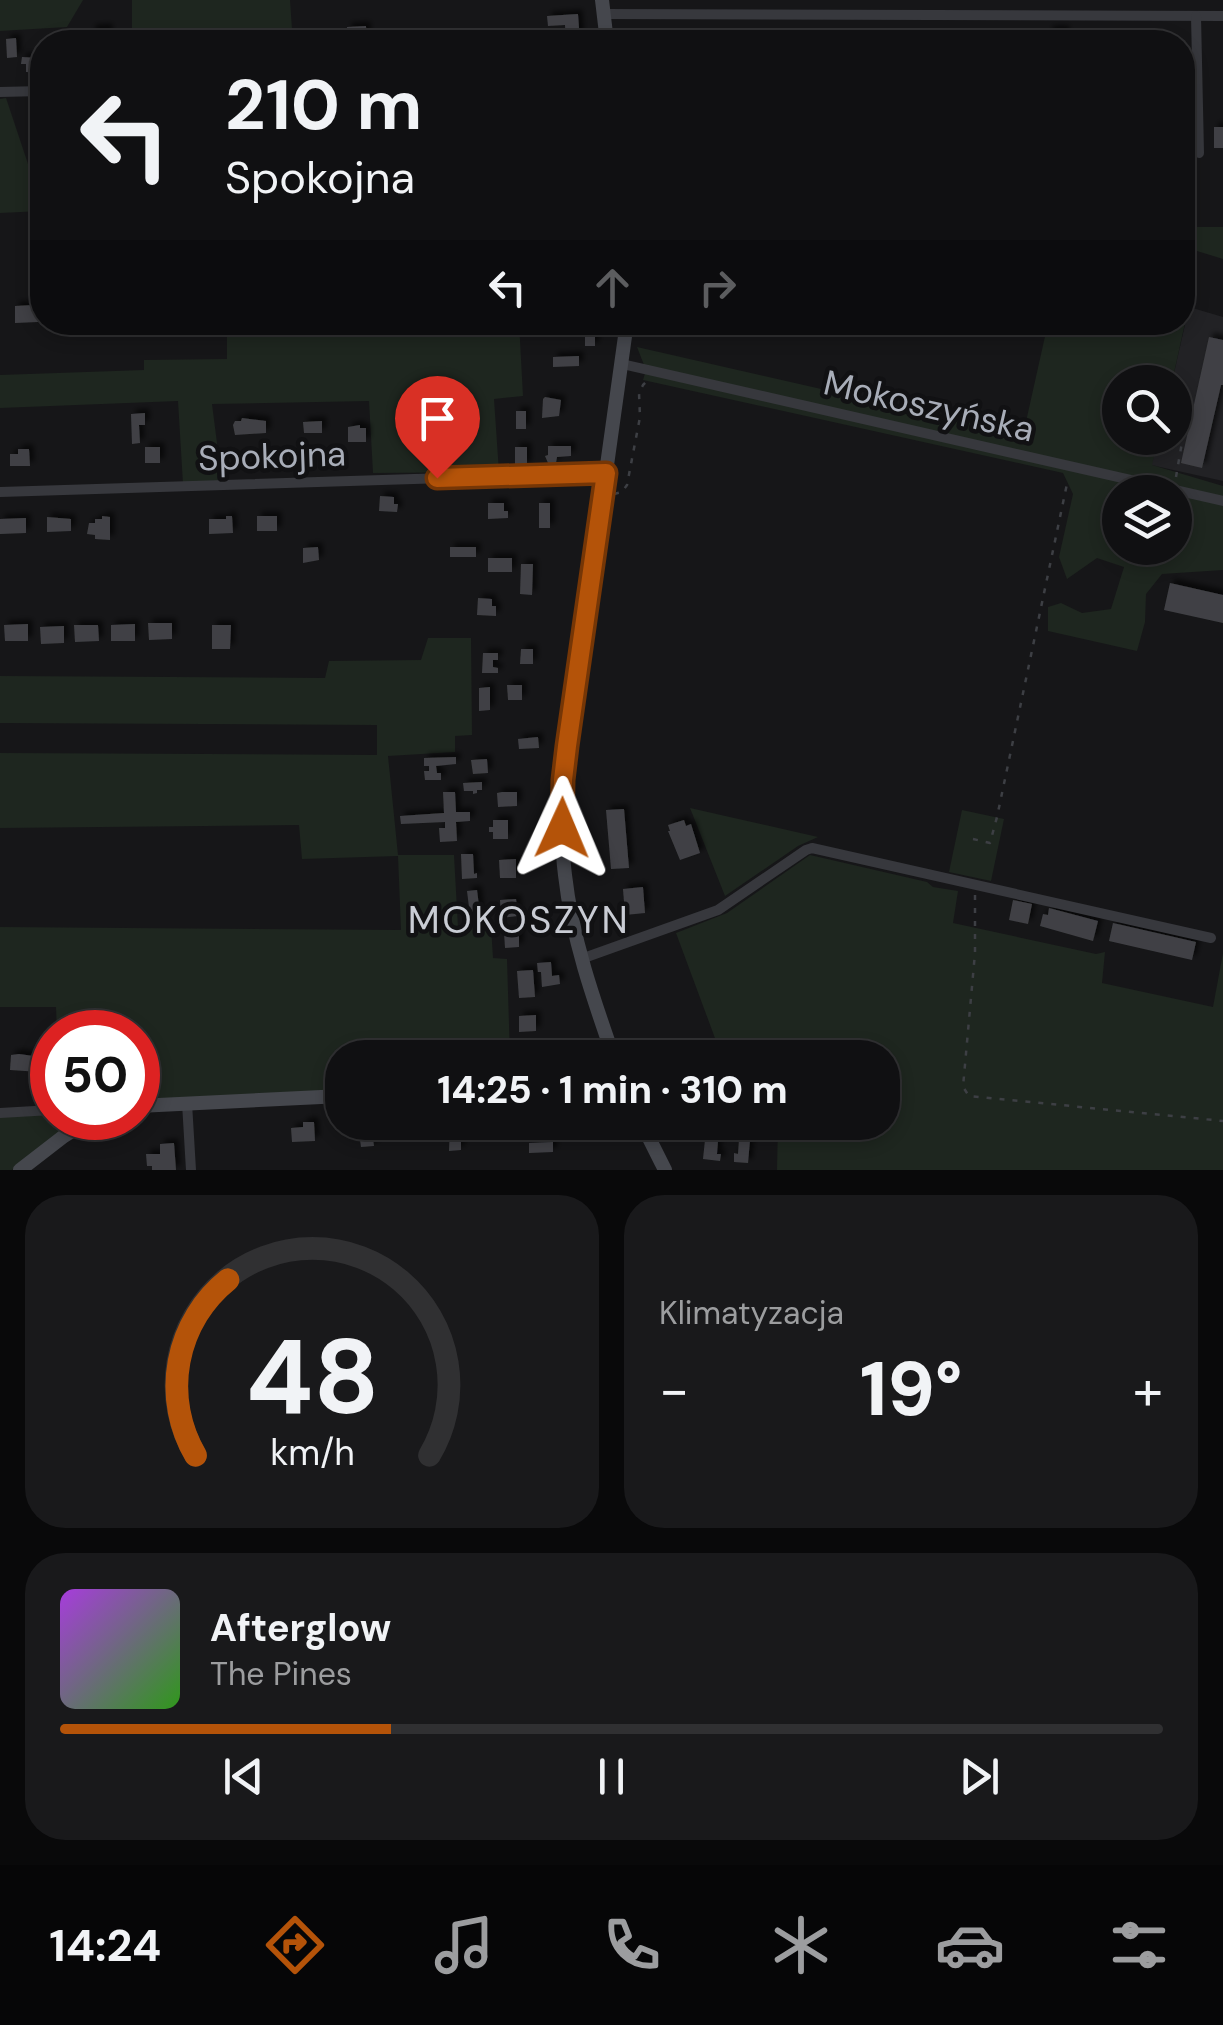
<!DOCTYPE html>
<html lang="pl">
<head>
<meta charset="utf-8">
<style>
  body { margin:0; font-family:"DM Sans",sans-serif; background:#19191b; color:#f1f3f6; height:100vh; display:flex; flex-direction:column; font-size:38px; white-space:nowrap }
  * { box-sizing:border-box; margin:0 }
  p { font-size:32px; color:#9c9d9f }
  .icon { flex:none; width:55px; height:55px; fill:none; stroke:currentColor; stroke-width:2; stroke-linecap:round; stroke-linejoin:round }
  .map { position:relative; height:1170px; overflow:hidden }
  .side { display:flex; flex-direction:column; gap:25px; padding:25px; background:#09090a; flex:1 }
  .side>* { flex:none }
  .top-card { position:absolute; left:30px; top:30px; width:1165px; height:305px; border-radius:40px; box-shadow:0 5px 15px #0003,0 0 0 2px #303032; background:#101012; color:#f1f3f6; overflow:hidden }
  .tools { position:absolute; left:1102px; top:365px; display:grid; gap:20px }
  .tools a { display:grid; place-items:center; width:90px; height:90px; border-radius:50%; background:#101012; box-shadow:0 5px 15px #0003,0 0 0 2px #303032; font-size:50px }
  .speed { position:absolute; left:30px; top:1010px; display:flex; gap:20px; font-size:50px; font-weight:700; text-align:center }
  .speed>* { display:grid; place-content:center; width:130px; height:130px; border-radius:50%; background:#101012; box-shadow:0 5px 15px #0003,0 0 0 2px #303032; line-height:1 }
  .speed .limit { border:15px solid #d22; background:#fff; color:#111 }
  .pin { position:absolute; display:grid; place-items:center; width:85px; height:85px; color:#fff; margin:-102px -42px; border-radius:50% 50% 50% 0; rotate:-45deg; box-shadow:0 0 10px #0007 }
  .pin .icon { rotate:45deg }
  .me { position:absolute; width:110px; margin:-55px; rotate:1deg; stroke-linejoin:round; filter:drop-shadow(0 0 8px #0008) }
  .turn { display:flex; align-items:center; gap:35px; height:210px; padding:0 30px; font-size:45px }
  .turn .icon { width:130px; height:130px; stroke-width:2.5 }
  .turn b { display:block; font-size:70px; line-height:85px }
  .lanes { display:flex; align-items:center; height:95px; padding:0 30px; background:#0003; justify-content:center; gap:50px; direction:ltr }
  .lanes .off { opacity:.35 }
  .big { font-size:75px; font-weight:800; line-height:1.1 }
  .side .tile { flex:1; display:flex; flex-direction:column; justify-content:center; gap:15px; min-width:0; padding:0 35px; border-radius:40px; background:#19191b }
  .side .dial { align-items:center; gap:0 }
  .dial svg { height:260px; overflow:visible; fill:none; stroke:#303032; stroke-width:7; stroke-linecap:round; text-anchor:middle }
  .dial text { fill:#f1f3f6; stroke:none }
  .song { display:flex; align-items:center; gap:30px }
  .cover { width:120px; height:120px; border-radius:15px; background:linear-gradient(135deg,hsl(280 70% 55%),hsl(110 70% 35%)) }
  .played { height:10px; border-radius:5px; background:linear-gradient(90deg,#b45309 30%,#303032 30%) }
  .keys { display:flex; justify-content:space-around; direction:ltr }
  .heat { display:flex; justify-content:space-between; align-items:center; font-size:55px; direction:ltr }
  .side .tiles { flex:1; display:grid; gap:25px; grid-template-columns:1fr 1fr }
  .tile:last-child { grid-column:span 2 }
  .trip { position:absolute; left:325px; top:1040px; width:575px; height:100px; border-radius:40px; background:#101012; box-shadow:0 5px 15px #0003,0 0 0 2px #303032; font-weight:800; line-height:100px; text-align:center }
  .dock { display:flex; height:160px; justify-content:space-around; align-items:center; background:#060607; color:#9c9d9f }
  .dock .icon { width:70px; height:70px }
  .dock .active { color:#b45309 }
  .dock b { font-size:45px; color:#f1f3f6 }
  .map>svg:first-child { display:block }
</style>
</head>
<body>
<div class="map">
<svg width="1223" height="1170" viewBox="0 0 1223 1170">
  <defs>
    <filter id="shadow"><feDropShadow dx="4.5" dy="-4.5" stdDeviation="2.5" flood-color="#0009"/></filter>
  </defs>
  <rect width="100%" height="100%" fill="#161618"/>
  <polygon fill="#222225" points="1189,307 1223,317 1223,481 1151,465 1158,438 1175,438 1175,382 1172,382"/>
  <g fill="#1e261f" fill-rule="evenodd">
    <polygon points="0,0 83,0 67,27 0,31"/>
    <polygon points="132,0 290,0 292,29 243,31 244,42 132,42"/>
    <polygon points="6,98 40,200 42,203 42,211 0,213 0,99"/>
    <path d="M1190,227H1223V259L1197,251L1196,273L1172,382H1120V438H1158L1152,465L1223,486V570L1162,574L1146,594L1145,622L1137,651L1048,631V607L1061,603L1082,613L1111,609L1124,567L1097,558L1067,579L1059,557L1073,494L1063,473L643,380L646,370L637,347L1023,435L1048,323L1182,322L1183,245H1193ZM1120,492H1175V548H1120Z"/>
    <polygon points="367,322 519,322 523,396 494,399 499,472 373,473 369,401 212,404 222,482 183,484 178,401 0,408 0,375 144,370 144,360 227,359 227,326"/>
    <polygon points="428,638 471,638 472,735 455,736 455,752 388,756 398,855 454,855 458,927 491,926 493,958 507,959 510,1057 342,1058 342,1092 138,1103 138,1032 57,1032 56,1007 0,1007 0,927 401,930 398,856 302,859 299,825 0,828 0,753 377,755 377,725 0,723 0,676 325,678 329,661 421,660"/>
    <polygon points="690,808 818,837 798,846 725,896"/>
    <polygon points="962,810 1004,819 991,881 949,872"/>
    <polygon points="810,855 927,882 933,887 958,891 953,923 1096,954 1105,952 1102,983 1213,1007 1223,953 1223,1170 777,1170 778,1123 882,1122 882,1058 722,1057 676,933 727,913"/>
    <polygon points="52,1113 52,1118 77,1119 12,1170 0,1170 0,1115"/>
  </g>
  <g fill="#404145" filter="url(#shadow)">
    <polygon points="578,14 580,42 566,42 565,25 548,26 547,16"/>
    <polygon points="366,26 367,42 348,42 347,27"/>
    <polygon points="108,28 109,42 91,42 91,29"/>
    <polygon points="1049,30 1065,30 1065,42 1047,41"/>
    <polygon points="16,38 17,57 7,58 6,39"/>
    <polygon points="22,57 39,58 39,62 42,62 42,73 26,72 26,64 21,64"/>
    <rect x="1214" y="127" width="9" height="21"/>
    <polygon points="34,305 34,311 37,311 38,322 15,323 15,306"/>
    <rect x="585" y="322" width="10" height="24"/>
    <polygon points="1209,337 1223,340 1223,385 1221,385 1202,468 1181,463"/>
    <polygon points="579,356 579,366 553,367 553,357"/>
    <polygon points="545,397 561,400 559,416 542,418 543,399"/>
    <rect x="516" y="411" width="10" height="18"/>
    <polygon points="145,413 145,425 139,425 140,443 132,444 131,414"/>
    <polygon points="242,418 266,421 266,433 235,435 233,425 235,421 241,421"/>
    <polygon points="322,421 322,433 304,433 303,422"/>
    <polygon points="360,425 360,428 366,428 366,442 348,442 348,427"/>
    <polygon points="548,446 571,446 571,456 557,457 556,463 548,463 545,456 548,455"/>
    <rect x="145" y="447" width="15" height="16"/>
    <rect x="515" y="447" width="12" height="19"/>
    <polygon points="18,449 29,449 30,466 10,466 10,454 18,454"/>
    <polygon points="380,496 394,497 394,504 398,504 397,512 379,511"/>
    <polygon points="488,503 504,503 504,511 508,511 508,518 488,519"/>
    <rect x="539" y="503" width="11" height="25"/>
    <polygon points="102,516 110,517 110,540 95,539 95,535 87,534 89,523 95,523 95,519 102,519"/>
    <polygon points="226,516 232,516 233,533 209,534 209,519 226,519"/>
    <rect x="257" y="516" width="20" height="15"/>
    <polygon points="47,517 71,519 71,531 47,532"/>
    <polygon points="26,518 26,533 0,534 0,519"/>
    <polygon points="318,547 319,560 303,563 303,548"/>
    <rect x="450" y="547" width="26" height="10"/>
    <rect x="488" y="558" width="24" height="14"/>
    <polygon points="521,564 533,564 532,595 520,594"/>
    <polygon points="1170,583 1223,595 1223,623 1164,610"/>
    <polygon points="478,598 492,599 492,606 496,606 496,616 477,615"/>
    <polygon points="148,623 172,623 172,639 149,640"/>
    <polygon points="28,624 28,641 5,641 4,625"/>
    <polygon points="135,624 135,641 111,641 111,625"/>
    <polygon points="74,625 98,625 99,641 75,642"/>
    <polygon points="212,625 231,625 230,649 212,649"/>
    <polygon points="64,626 64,643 41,644 40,627"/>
    <polygon points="521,649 533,649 533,664 520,664"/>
    <polygon points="483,653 498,653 498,660 493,660 493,667 498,668 498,673 482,673"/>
    <polygon points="507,685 522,685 522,700 508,700"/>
    <polygon points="490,687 490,710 479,711 479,688"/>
    <polygon points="538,737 539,748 519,749 518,739"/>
    <polygon points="456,757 456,764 436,766 437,773 441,773 441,780 425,780 424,771 429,771 429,766 424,766 424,758"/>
    <polygon points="487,759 488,773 473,774 471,760"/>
    <polygon points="482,782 482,790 477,790 477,793 473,794 473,791 464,791 463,783"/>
    <polygon points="443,792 455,792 456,812 470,812 470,821 456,822 457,841 440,842 439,828 445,828 445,822 401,824 400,816 444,813"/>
    <polygon points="502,792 517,792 517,806 498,807 497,793"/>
    <polygon points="624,809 629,868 611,869 606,810"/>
    <polygon points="493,820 508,820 508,839 493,839 493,832 489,832 489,827 493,827"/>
    <polygon points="684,820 686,826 691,824 700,853 680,860 668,831 670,831 668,825"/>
    <polygon points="461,854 473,854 474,874 477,873 477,878 462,879"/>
    <polygon points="516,859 516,878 500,878 499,860"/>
    <polygon points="643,887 645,913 625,915 623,889"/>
    <polygon points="477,890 480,914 470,915 467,891"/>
    <polygon points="516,899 518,916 501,918 500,900"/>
    <polygon points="1013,900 1032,904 1028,924 1009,920"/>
    <polygon points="1049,908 1098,921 1093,941 1040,926 1043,914 1048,915"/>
    <polygon points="1113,923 1196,942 1192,960 1109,941"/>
    <polygon points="519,931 519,947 505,948 504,932"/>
    <polygon points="551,962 552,976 559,975 560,984 542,987 541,972 538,972 537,963"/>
    <polygon points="533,970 535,997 519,998 517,971"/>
    <polygon points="536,1015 536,1031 519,1032 519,1016"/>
    <polygon points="19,1054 41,1057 40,1072 10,1070 11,1055"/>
    <polygon points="303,1122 314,1122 315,1141 292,1142 291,1128 303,1127"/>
    <polygon points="350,1122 376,1122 377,1130 372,1131 374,1146 361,1147 359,1132 351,1133"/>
    <polygon points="450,1122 468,1122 469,1136 457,1137 457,1139 461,1139 461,1150 449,1151"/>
    <polygon points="718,1126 738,1127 738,1136 718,1135"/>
    <polygon points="739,1139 750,1140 748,1163 734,1162 734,1153 738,1154"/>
    <polygon points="705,1140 718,1141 717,1154 721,1154 720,1161 703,1159"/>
    <polygon points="553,1142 553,1152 529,1153 529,1143"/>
    <polygon points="174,1143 176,1170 152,1170 152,1166 147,1166 146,1154 160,1154 160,1144"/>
  </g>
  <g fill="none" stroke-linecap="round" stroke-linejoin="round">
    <g stroke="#3d3f44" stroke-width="2.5" stroke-dasharray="5 8" stroke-linecap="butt">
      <polyline points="1176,477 1182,442"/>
      <polyline points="614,494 622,492 627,485 640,417 639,393 643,385 648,380"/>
      <polyline points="973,839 990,843 997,817 1068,479"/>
      <polyline points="975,895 975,953 963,1087 969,1096 1223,1121"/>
    </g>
    <g stroke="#37383d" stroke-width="10">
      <polyline points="604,14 1223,16"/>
      <polyline points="1196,16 1199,153"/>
      <polyline points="0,92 42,91"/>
      <polyline points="622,364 1223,501"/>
      <polyline points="0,492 606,473"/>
      <polyline points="581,959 718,910 806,850 812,848 1211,938"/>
      <polyline points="187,1103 191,1170"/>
      <polyline points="0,1113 52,1110"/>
    </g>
    <g stroke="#45474d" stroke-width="14">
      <polyline points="602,0 607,42"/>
      <path d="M614,1058C593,998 572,938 565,875C561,844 562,812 563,780L627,322"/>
      <polyline points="138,1106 342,1096"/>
      <polyline points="641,1122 665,1170"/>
      <polyline points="20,1170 64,1136 93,1118"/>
    </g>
  </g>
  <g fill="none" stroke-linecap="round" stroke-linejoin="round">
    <defs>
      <polyline id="route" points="437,478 606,473 567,746 563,780 562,828"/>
    </defs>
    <use href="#route" stroke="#753606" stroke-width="25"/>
    <use href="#route" stroke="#b45309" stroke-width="18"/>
  </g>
  <g text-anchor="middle" stroke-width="9" stroke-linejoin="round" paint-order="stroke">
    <g font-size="35" fill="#a8adb8" stroke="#111113">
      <text transform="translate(929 406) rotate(13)" y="12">Mokoszyńska</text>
      <text transform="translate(272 456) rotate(-2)" y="12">Spokojna</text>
    </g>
    <g font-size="38" letter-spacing="2.5" fill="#c9ccd4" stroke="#111113">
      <text x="519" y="933">MOKOSZYN</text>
    </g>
  </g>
</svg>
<div class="tools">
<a><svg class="icon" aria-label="search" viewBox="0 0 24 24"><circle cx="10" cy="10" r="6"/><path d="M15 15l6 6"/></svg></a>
<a><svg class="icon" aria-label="layers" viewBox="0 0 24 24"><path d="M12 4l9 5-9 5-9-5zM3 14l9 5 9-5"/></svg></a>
</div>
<div class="speed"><div class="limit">50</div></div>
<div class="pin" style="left:437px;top:478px;background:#d93025"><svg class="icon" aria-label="arrive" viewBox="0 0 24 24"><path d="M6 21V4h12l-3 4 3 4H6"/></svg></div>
<svg class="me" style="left:562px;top:828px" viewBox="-20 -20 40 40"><path d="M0-17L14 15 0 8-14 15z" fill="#b45309" stroke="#fff" stroke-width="4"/></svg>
<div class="trip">14:25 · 1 min · 310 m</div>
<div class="top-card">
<div class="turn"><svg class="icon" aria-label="left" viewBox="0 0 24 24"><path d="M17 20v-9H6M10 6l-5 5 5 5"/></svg><div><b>210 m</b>Spokojna</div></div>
<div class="lanes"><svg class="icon" aria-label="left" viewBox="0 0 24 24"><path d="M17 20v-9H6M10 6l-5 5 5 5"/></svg><svg class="icon off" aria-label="ahead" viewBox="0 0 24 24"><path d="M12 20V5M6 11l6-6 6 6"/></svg><svg class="icon off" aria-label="right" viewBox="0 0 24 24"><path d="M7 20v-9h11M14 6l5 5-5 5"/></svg></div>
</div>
</div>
<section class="side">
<div class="tiles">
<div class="tile dial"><svg viewBox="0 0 100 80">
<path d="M14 69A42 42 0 1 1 86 69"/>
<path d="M14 69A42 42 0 0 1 24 15" stroke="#b45309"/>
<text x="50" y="56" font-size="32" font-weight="700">48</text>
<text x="50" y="72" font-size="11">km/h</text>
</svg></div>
<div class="tile"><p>Klimatyzacja</p>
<div class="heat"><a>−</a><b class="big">19°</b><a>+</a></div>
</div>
<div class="tile">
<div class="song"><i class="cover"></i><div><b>Afterglow</b><p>The Pines</p></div></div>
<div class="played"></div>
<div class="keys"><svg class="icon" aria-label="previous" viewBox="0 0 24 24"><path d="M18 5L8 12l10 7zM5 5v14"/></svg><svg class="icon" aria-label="pause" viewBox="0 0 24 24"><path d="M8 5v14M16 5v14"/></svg><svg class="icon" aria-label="next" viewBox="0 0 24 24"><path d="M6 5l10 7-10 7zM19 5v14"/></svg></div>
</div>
</div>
</section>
<nav class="dock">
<b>14:24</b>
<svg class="icon active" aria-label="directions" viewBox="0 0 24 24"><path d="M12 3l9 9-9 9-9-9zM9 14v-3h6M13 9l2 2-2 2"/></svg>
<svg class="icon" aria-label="music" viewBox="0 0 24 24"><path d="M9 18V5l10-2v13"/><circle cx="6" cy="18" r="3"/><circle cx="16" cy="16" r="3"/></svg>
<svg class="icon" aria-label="phone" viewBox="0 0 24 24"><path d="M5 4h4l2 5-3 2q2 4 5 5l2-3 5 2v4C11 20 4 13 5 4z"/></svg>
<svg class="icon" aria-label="climate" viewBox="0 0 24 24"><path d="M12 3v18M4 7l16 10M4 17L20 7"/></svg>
<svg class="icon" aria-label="car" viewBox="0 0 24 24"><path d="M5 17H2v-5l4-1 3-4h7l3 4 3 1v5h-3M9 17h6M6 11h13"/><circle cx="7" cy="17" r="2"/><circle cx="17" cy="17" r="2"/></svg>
<svg class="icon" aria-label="filters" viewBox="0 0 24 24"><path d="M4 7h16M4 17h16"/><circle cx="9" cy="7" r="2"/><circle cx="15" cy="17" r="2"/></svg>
</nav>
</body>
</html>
